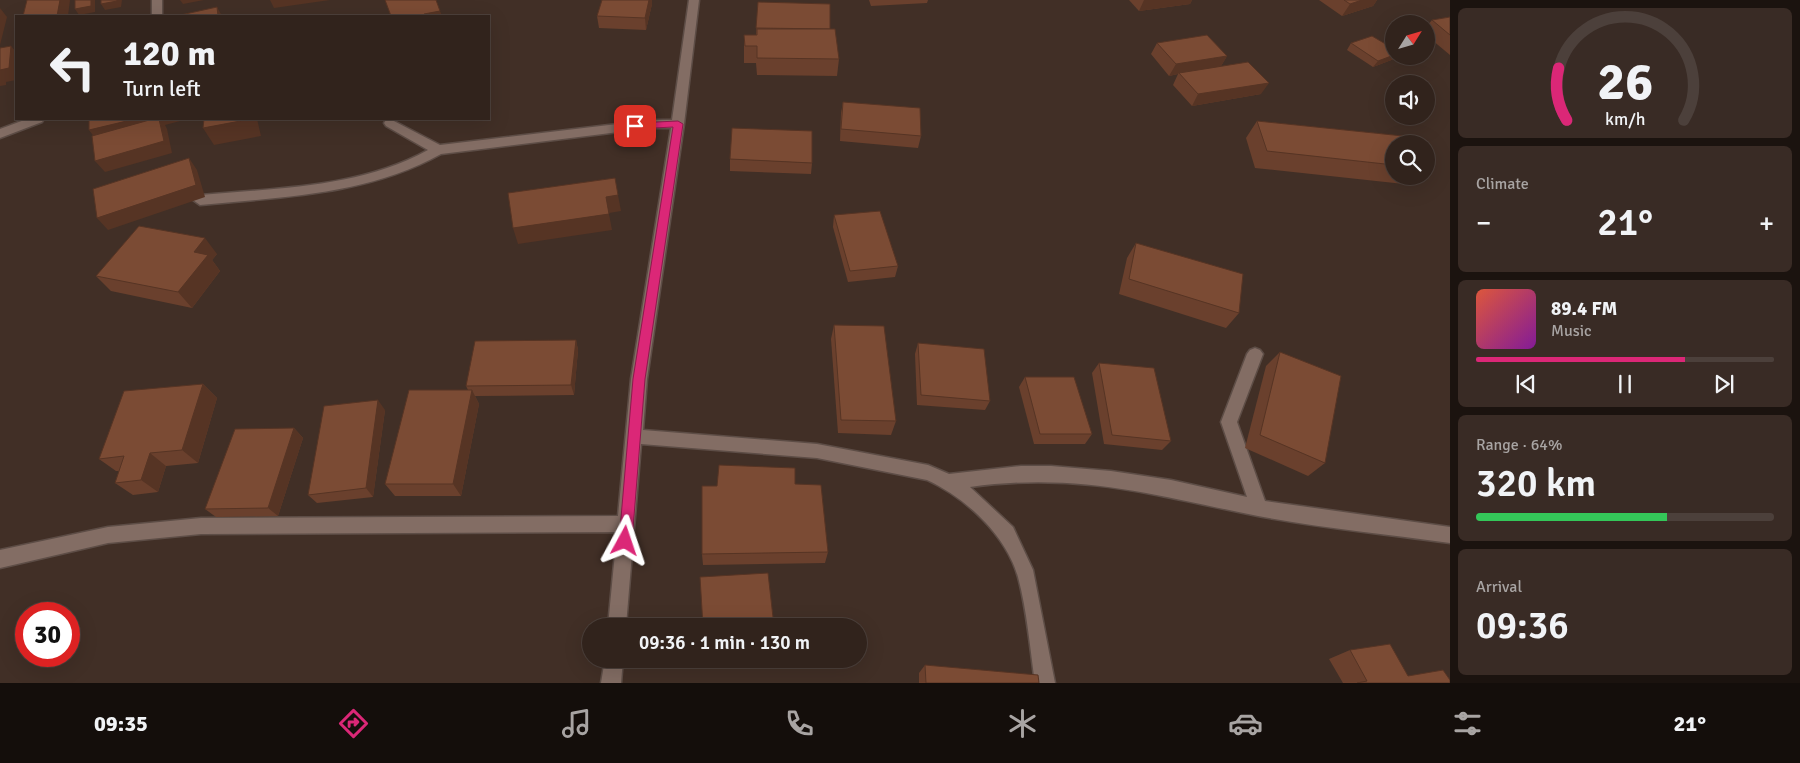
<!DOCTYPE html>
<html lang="en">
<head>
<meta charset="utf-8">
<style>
  body { margin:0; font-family:Signika,sans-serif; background:#392b25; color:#f1f3f6; height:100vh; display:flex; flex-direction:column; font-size:19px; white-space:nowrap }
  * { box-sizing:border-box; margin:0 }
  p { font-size:16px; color:#a8a4a3 }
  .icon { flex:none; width:28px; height:28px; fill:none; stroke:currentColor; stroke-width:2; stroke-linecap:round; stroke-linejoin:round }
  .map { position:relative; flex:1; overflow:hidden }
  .panel { display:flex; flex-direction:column; gap:8px; padding:8px; background:#1b130f; width:350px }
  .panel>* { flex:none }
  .banner { position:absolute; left:15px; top:15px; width:475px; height:105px; border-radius:0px; box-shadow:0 5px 20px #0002,0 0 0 1px #4c403b; background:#31231c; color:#f1f3f6; overflow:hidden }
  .needle { width:32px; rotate:53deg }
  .buttons { position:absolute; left:1385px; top:15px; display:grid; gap:10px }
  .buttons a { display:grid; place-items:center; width:50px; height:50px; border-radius:50%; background:#31231c; box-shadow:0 5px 20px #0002,0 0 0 1px #4c403b; font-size:25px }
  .speed { position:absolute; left:15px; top:602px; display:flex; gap:10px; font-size:25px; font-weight:700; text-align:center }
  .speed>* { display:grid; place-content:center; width:65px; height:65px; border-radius:50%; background:#31231c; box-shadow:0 5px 20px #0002,0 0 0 1px #4c403b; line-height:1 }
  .speed .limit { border:8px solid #d22; background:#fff; color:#111 }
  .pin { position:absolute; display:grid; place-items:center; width:42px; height:42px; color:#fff; margin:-21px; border-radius:10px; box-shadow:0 2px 8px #0006 }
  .me { position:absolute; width:55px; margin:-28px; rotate:5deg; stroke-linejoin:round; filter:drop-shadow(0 0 4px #0008) }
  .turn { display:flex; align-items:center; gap:18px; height:105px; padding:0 25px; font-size:22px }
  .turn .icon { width:65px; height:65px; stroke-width:2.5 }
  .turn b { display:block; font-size:35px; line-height:42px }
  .big { font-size:38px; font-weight:600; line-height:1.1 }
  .panel .tile { flex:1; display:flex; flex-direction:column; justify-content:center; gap:8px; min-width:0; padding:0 18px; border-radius:8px; background:#392b25 }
  .panel .dial { align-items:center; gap:0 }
  .dial svg { height:130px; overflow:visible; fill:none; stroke:#4c403b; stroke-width:7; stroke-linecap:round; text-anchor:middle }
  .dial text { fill:#f1f3f6; stroke:none }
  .song { display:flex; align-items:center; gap:15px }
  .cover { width:60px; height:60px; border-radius:8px; background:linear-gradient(135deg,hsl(10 70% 55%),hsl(290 70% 35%)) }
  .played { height:5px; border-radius:2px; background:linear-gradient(90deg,#db2777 70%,#4c403b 70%) }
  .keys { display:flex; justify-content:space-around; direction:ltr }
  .heat { display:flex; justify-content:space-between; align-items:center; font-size:28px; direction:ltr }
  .charge { height:8px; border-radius:4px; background:linear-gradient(90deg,#34c759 64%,#4c403b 0) }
  .trip { position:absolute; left:582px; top:618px; width:285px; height:50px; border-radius:25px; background:#31231c; box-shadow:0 5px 20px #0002,0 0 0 1px #4c403b; font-weight:600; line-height:50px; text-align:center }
  .tabs { display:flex; height:80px; justify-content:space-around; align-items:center; background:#140e0b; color:#a8a4a3 }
  .tabs .icon { width:35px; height:35px }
  .tabs .current { color:#db2777 }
  .tabs b { font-size:22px; color:#f1f3f6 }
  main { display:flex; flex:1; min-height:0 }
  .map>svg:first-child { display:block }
</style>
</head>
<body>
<main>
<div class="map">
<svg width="1450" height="683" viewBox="0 0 1450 683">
  <rect width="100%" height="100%" fill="#412f26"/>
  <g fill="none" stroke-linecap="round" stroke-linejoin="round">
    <defs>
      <g id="minor">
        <rect x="152" y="0" width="10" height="16"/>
        <path d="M689,0H699L684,124L647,379L643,430L817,444L928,465L949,474L1021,466H1051L1111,471L1171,480L1247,497L1221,422L1247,354L1250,350L1255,348L1260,350L1263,354L1237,422L1265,501L1450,527V543C1386,534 1321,528 1258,516C1154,495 1078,472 970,487L1013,527L1033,570L1055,683H1035C1030,649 1027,610 1018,577C1006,535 966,498 927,480L817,458L641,444L626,626H608L617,532L201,534L108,543L0,568V550L108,527L201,518L618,516L631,379L671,128H651L441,154C367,195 282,197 200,205L193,200L200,195C277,188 359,188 428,150L386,126L384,123L386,120L390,119L440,145L651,120H672Z"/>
        <polygon points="27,119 44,119 42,122 0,138 0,129"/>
        <polygon points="605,659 623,659 621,683 601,683"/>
      </g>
    </defs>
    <use href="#minor" stroke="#5d4d46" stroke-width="3"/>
    <use href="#minor" fill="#836d64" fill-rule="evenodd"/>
  </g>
  <g fill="#6a402d">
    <polygon points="869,0 928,0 927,3 871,6"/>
    <polygon points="1129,0 1192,0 1190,4 1139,11"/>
    <polygon points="1319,0 1377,0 1373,6 1342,16"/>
    <polygon points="758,2 830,29 839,59 837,76 757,75 756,63 744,63 744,35 756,35"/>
    <polygon points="652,4 646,30 599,28 597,16"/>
    <polygon points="1450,17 1450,55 1426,35 1426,27 1432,20"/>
    <polygon points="1157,43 1227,56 1221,66 1261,94 1192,106 1173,85 1178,74 1169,76 1151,54"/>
    <polygon points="1351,43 1394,59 1373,67 1347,50"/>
    <polygon points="843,102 921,136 918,148 840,141 841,113"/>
    <polygon points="1257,121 1394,144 1394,176 1421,176 1413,185 1255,168 1246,138"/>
    <polygon points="730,159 812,163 811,174 730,171"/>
    <polygon points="834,215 898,266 895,277 848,282 833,227"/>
    <polygon points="1136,243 1239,313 1226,328 1119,294 1127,258"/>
    <polygon points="217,254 212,260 220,271 192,308 111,291 96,276"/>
    <polygon points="834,325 896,421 891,435 838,433 831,339"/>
    <polygon points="576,340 578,350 574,395 475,396 479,404 461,496 395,496 385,484 468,390 466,386"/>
    <polygon points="918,343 990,401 985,410 917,405 915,354"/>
    <polygon points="1280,352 1325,463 1308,476 1245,448 1266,366"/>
    <polygon points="1099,363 1171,441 1162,450 1104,444 1092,373"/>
    <polygon points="1025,377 1092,434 1085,444 1034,444 1019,387"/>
    <polygon points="203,384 217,398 198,463 166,466 158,492 133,495 115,483 119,471 116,471 99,459"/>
    <polygon points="385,410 373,497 317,503 308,495"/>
    <polygon points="294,428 303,438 278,516 216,517 205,509"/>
    <polygon points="795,484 828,552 825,563 703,565 702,554"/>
    <polygon points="1350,650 1408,676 1450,683 1343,683 1329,659"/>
    <polygon points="705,659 776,659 776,660 706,665"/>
    <polygon points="925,665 1039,683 919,683 919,673"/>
  </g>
  <g fill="#563424">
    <polygon points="60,0 70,0 68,16 57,16"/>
    <polygon points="91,0 95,0 95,12 79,15 75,9"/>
    <polygon points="117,0 122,0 121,7 105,10 101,4"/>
    <polygon points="180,0 204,0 183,4"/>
    <polygon points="270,0 330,0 274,8"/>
    <polygon points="649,0 652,0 652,4 646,30 645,18"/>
    <polygon points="1144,0 1192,0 1190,4 1139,11"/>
    <polygon points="1362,0 1377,0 1373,6 1342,16 1350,4"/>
    <polygon points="217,7 222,16 218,16"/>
    <polygon points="0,8 7,17 0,45"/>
    <polygon points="440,11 442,16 425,16 424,14"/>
    <polygon points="11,46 16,52 16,80 6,82 6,85 0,86 0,70"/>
    <polygon points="1394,55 1394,56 1397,56 1394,59 1373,67 1378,61"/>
    <polygon points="1227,56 1220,68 1179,73 1178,74 1169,76 1176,64"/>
    <polygon points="1269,83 1261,94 1192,106 1198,94"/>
    <polygon points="135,119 180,119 180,121 165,125 167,129 172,153 105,172 95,161 98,142 89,130"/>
    <polygon points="251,119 257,119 261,136 214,145 203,128"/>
    <polygon points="189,158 197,170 205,197 108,230 97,218"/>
    <polygon points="618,195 621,211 609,213 606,197"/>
    <polygon points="609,214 612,230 518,244 513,228"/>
    <polygon points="205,238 217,254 212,260 220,271 192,308 178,292 194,252"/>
    <polygon points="576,340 578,350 574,395 571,385"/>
    <polygon points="203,384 217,398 198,463 182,450"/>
    <polygon points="472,390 479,404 461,496 453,484"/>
    <polygon points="378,400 385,410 373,497 366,488"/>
    <polygon points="294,428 303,438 278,516 268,508"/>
    <polygon points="150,453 166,466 158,492 141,480"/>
  </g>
  <g fill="#7b4b34" stroke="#563424">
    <polygon points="27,0 60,0 57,16 23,16"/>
    <polygon points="75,0 91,0 91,6 75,9"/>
    <polygon points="101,0 117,0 117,1 101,4"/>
    <polygon points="385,0 436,0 440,11 424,14 425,16 391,16"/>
    <polygon points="602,0 649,0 645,18 597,16"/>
    <polygon points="1344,0 1362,0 1350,4"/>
    <polygon points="758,2 830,4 830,29 756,28"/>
    <polygon points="217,7 218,16 176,16"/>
    <polygon points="1450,17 1450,35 1432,20"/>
    <polygon points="757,29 835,29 839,59 757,58 757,46 745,46 744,35 757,35"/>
    <polygon points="1207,35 1227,56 1176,64 1157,43"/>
    <polygon points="1372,36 1394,49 1394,55 1378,61 1351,43"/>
    <polygon points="11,46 9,68 0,70 0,48"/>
    <polygon points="1248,62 1269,83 1198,94 1179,73"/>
    <polygon points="843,102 920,108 921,136 841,129"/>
    <polygon points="89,119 135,119 89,130"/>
    <polygon points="153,119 159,119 164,141 95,161 92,136"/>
    <polygon points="204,119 251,119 203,128"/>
    <polygon points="1257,121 1413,137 1416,144 1394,144 1394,165 1267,151"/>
    <polygon points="732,128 812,131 812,163 730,159"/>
    <polygon points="189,158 196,185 97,218 93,189"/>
    <polygon points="615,178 618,195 606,197 609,214 513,228 508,193"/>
    <polygon points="880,211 898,266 850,271 834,215"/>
    <polygon points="139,226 205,238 194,252 208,255 178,292 96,276"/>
    <polygon points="1136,243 1243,274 1239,313 1129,279"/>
    <polygon points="834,325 884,326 896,421 841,420"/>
    <polygon points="576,340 571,385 466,386 475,341"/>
    <polygon points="918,343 984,349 990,401 921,395"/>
    <polygon points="1280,352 1341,376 1325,463 1260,435"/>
    <polygon points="1099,363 1154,368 1171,441 1112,435"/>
    <polygon points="1025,377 1074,377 1092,434 1040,434"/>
    <polygon points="203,384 182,450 150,453 141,480 115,483 124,456 99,459 124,391"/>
    <polygon points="409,390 472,390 453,484 385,484"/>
    <polygon points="378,400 366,488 308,495 324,406"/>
    <polygon points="294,428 268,508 205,509 235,429"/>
    <polygon points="719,465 795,468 795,484 821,485 828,552 702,554 702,486 717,486"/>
    <polygon points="768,573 774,626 703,626 700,577"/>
    <polygon points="1390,644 1408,676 1443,670 1450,680 1450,683 1357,683 1367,681 1350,650"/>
    <polygon points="925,665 1038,675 1039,683 926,683"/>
  </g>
  <polygon fill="#db2777" stroke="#8e194d" points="678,121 683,124 645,379 632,541 630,545 625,547 621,545 619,541 633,379 673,127 635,129 630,126 635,123"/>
</svg>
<div class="buttons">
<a><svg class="needle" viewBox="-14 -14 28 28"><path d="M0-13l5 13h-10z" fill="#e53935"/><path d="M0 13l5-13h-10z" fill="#a8a4a3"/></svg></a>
<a><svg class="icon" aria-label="sound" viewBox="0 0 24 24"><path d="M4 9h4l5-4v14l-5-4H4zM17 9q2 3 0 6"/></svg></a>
<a><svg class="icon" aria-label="search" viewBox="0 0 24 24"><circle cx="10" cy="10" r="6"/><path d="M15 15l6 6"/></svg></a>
</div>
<div class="speed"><div class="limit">30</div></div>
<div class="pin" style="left:635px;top:126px;background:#d93025"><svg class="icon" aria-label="arrive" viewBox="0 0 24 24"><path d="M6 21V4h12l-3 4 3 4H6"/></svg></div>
<svg class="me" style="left:625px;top:541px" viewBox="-20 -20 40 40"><path d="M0-17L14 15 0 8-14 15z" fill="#db2777" stroke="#fff" stroke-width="4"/></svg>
<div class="trip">09:36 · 1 min · 130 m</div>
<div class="banner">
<div class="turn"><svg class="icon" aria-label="left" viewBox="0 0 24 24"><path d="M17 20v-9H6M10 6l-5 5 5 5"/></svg><div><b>120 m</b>Turn left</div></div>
</div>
</div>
<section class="panel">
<div class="tile dial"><svg viewBox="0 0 100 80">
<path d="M14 69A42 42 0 1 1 86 69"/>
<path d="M14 69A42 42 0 0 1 9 37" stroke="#db2777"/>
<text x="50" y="56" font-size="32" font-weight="700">26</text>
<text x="50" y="72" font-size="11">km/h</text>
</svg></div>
<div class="tile"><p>Climate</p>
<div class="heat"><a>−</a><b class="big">21°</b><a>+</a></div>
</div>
<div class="tile">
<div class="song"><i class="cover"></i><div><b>89.4 FM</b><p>Music</p></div></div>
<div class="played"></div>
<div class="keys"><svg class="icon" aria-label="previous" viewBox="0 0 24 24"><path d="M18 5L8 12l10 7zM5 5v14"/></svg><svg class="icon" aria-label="pause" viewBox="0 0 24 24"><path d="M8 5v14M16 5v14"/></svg><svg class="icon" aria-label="next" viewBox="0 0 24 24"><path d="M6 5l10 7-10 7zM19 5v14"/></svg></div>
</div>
<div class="tile"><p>Range · 64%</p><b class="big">320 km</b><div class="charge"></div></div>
<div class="tile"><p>Arrival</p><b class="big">09:36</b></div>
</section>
</main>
<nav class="tabs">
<b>09:35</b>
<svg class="icon current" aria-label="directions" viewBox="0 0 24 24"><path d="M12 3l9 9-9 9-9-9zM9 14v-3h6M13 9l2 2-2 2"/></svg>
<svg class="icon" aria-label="music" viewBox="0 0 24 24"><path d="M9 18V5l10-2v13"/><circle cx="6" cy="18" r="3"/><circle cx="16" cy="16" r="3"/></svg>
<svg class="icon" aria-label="phone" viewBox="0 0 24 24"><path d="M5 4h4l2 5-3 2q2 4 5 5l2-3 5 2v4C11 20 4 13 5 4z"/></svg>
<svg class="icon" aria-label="climate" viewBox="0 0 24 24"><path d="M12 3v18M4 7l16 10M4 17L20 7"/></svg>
<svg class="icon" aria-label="car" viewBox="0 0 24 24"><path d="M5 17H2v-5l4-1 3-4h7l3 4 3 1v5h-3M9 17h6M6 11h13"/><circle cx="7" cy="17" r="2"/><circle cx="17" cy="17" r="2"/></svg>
<svg class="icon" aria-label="filters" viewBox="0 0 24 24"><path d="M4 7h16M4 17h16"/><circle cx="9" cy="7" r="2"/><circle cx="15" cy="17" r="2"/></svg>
<b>21°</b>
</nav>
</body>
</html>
